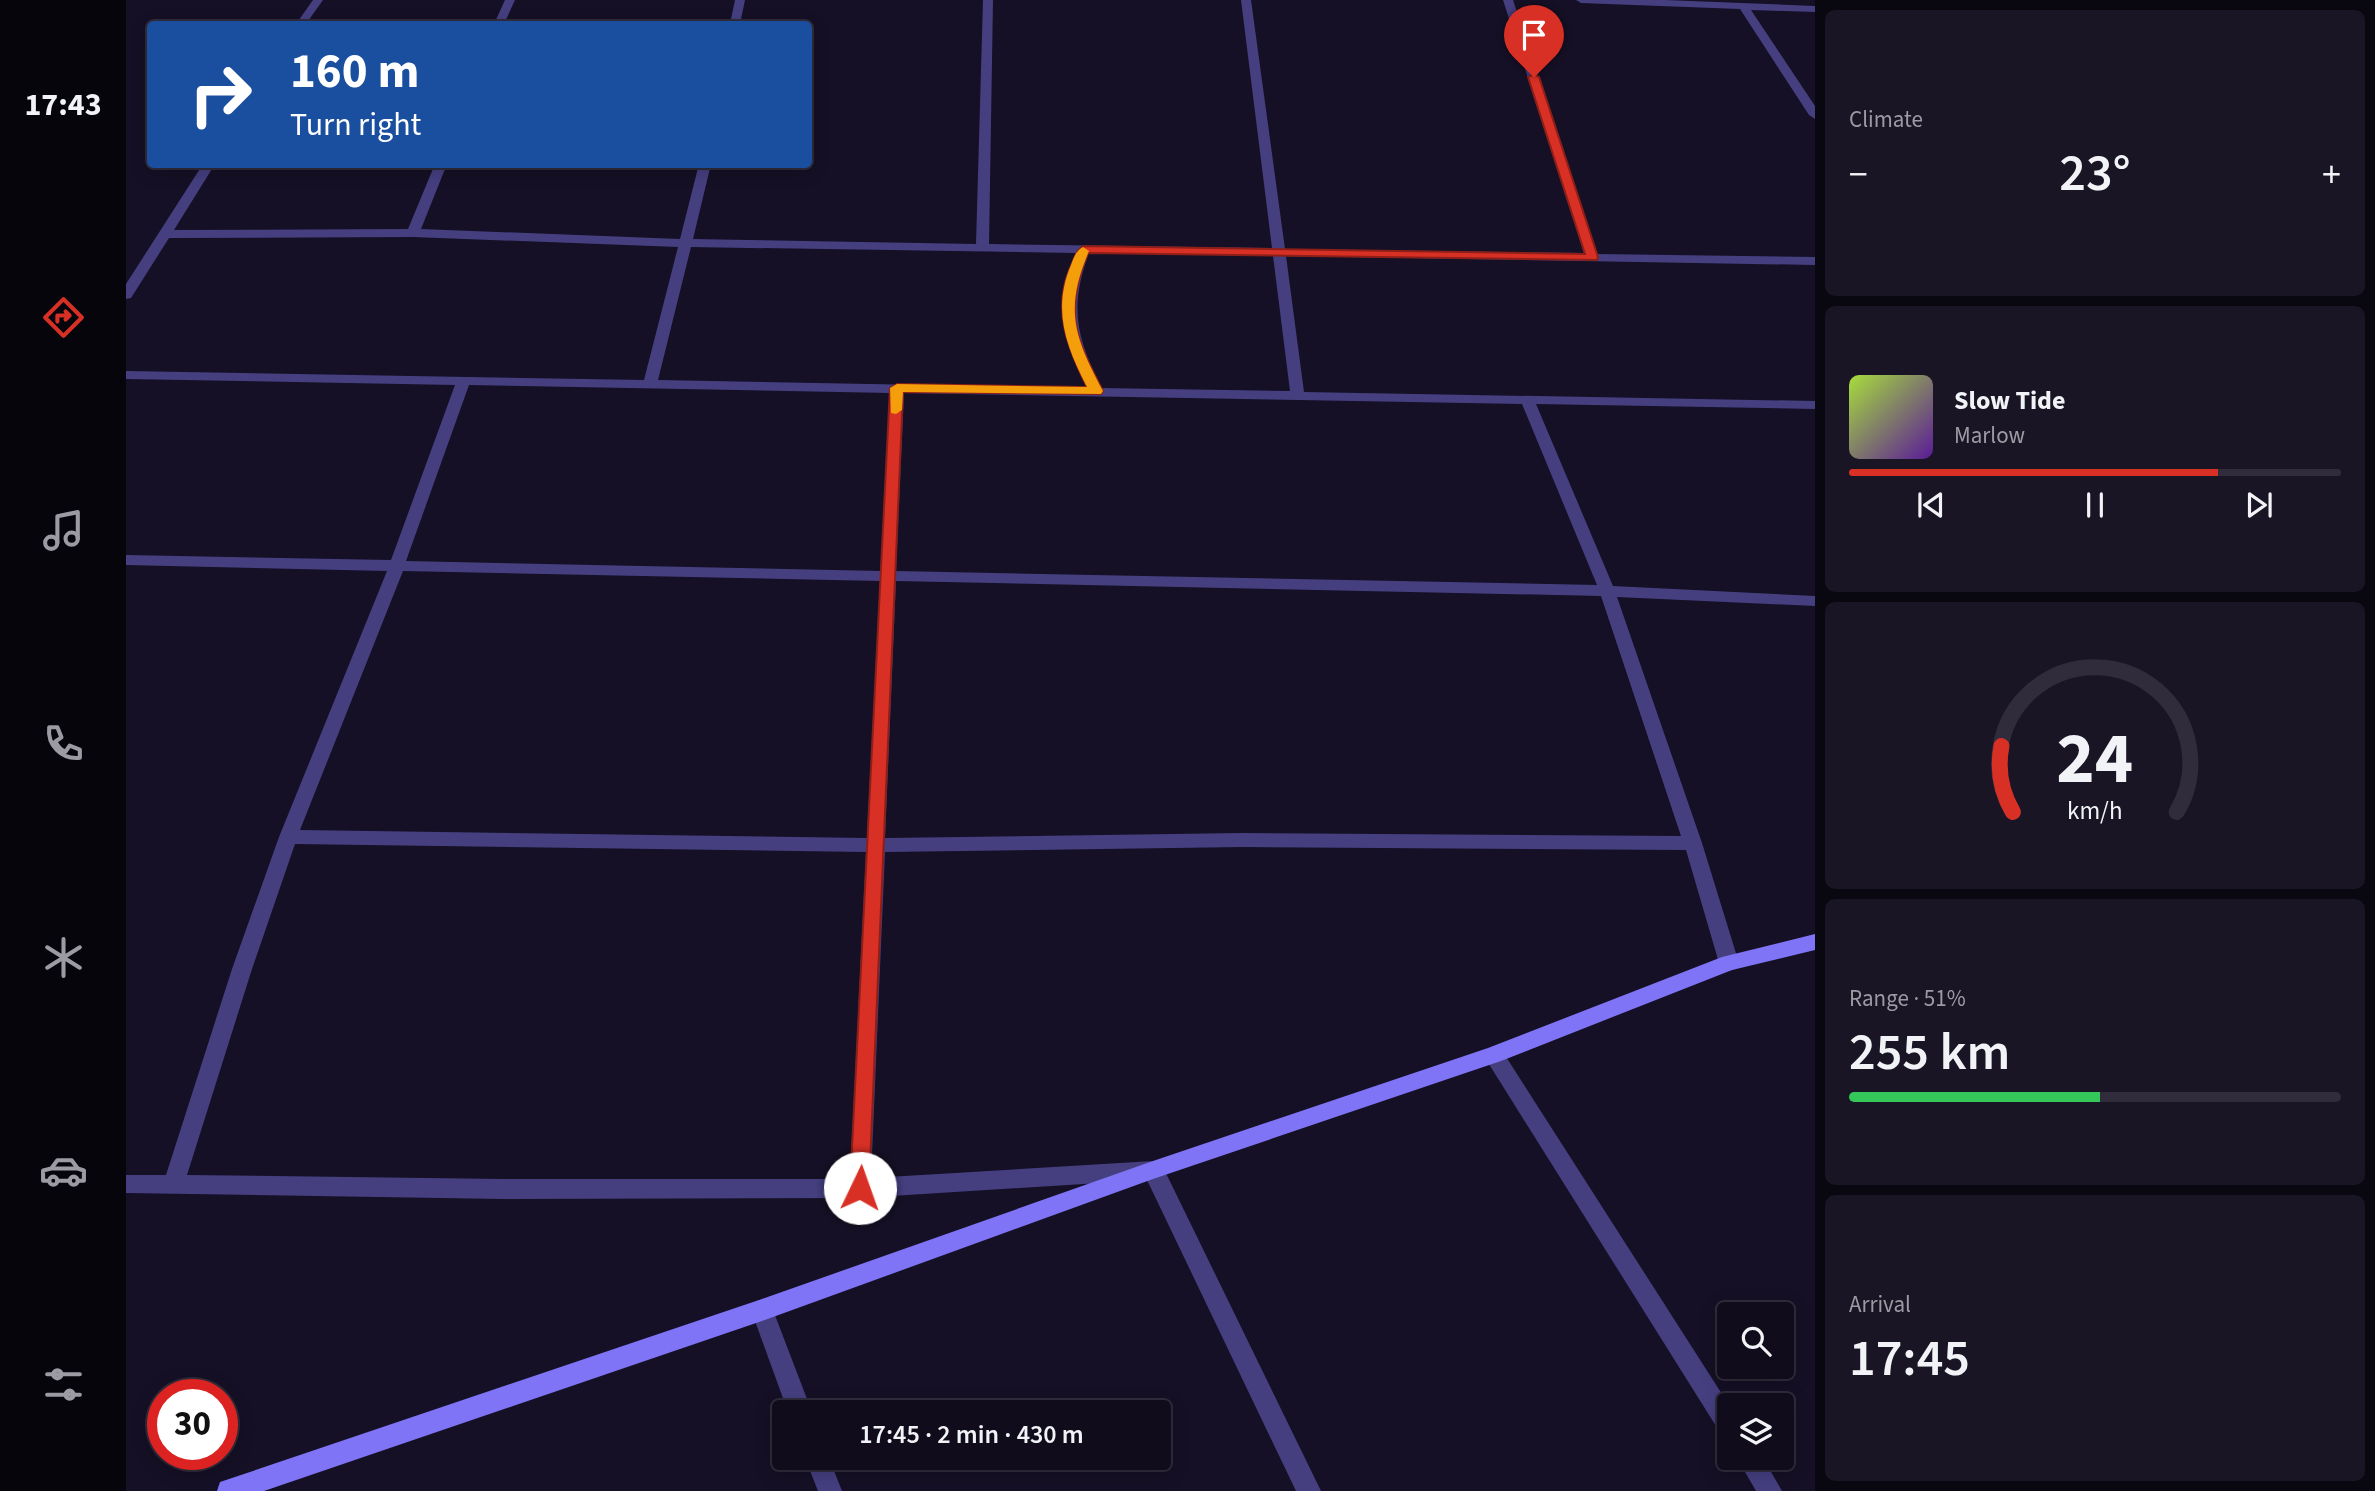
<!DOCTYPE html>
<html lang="en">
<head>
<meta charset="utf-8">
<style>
  body { margin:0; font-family:"Source Sans 3",sans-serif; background:#191525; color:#f1f3f6; height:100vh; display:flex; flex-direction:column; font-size:26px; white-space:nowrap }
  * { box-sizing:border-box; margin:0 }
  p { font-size:23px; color:#9c9ba3 }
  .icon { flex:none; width:38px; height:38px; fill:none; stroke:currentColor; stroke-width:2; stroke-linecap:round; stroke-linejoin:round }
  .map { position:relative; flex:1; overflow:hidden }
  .sheet { display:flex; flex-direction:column; gap:10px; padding:10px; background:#09070f; width:560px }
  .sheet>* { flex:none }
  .hud { position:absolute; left:21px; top:21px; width:665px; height:147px; border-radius:7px; box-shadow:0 4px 18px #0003,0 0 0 2px #302c3b; background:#1a4fa0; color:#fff; overflow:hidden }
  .buttons { position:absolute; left:1591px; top:1302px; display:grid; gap:14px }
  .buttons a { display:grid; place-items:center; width:77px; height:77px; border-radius:7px; background:#100c1c; box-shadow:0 4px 18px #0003,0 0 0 2px #302c3b; font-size:35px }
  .speed { position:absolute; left:21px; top:1379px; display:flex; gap:14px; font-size:35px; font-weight:700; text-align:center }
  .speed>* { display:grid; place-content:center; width:91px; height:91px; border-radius:50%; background:#100c1c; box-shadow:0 4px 18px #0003,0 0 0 2px #302c3b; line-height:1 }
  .speed .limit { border:10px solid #d22; background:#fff; color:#111 }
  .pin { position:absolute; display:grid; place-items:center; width:60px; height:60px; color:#fff; margin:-72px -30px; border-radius:50% 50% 50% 0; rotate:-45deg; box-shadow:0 0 7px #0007 }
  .pin .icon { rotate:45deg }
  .me { position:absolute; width:77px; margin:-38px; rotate:3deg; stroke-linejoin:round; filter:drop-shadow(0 0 5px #0008) }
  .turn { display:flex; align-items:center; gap:24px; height:147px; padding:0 28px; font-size:32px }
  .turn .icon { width:91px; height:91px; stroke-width:2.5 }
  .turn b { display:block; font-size:49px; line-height:60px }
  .big { font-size:52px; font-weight:600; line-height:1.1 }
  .sheet .widget { flex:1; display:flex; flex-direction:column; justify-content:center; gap:10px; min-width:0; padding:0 24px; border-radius:10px; background:#191525 }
  .sheet .dial { align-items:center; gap:0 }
  .dial svg { height:182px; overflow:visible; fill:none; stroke:#302c3b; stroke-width:7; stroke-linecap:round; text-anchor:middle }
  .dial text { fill:#f1f3f6; stroke:none }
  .song { display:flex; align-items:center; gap:21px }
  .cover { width:84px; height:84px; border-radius:10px; background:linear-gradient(135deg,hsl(80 70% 55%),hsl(270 70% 35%)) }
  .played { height:7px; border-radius:4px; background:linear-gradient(90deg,#d93025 75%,#302c3b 75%) }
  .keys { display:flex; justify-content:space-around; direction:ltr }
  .heat { display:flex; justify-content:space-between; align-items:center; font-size:38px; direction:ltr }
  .charge { height:10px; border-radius:5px; background:linear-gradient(90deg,#34c759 51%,#302c3b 0) }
  .trip { position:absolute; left:646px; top:1400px; width:399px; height:70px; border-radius:7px; background:#100c1c; box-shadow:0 4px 18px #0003,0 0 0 2px #302c3b; font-weight:600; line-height:70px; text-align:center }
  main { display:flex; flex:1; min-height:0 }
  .tab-bar { display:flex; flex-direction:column; width:126px; justify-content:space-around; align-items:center; background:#06050b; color:#9c9ba3 }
  .tab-bar .icon { width:49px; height:49px }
  .tab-bar .active { color:#d93025 }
  .tab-bar b { font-size:32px; color:#f1f3f6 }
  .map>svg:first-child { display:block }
</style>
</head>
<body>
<main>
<nav class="tab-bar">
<b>17:43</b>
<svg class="icon active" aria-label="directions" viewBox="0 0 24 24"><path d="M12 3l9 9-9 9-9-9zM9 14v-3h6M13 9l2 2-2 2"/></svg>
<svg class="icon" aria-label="music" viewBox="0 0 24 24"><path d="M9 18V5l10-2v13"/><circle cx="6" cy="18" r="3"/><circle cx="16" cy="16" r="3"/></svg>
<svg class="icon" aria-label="phone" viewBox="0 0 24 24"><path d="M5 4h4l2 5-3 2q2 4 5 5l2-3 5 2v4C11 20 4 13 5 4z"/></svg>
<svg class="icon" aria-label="climate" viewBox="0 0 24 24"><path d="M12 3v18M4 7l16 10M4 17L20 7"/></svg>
<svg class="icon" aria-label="car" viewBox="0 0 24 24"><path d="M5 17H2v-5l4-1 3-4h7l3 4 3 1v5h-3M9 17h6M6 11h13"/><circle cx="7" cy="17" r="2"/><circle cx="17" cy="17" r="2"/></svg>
<svg class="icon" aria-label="filters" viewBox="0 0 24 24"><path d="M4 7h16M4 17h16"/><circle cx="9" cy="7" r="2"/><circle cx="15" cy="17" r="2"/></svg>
</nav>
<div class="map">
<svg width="1689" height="1491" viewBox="0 0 1689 1491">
  <rect width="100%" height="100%" fill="#151025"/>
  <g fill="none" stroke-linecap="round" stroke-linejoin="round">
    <g fill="#453f80" fill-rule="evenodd">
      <polygon points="187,0 197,0 180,24 170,24"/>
      <polygon points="379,0 389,0 378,24 368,24"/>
      <polygon points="609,0 619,0 614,24 604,24"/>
      <path d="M857,0H867L863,244L1146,248L1115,0H1125L1159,249L1458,253L1377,0H1387L1471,254L1689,257V265L1160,256L1178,392L1689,401V409L1410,404L1487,586L1689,596V606L1491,597L1576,843L1613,963L1610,969L1603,971L1596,969L1593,963L1560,850L1116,847L759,852L745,1178L1027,1161L1035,1163L1195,1491H1170L1021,1180L734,1198L377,1199L0,1193V1175H40L106,969L153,837L261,571L0,565V555L265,560L329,385L0,379V371L518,380L552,247L287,237L43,238L5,298L0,299V284L77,164H89L48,230L282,229L309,164H321L295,229L554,239L573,164H585L567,239L850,244ZM565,247L950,253C930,307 936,337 961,388L532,380ZM963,253L1147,256L1164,391L976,388C950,338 943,307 963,253ZM343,385L764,393L755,571L280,561ZM778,393L1396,404L1471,585L770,571ZM277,571L754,581L741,838L174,830ZM770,581L1475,596L1555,836L1116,833L759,838ZM169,844L740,852L724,1179H377L61,1175L126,969Z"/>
      <polygon points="1450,0 1539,0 1689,6 1689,12 1625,10 1689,106 1689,119 1683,115 1614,9 1455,3"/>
      <polygon points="1368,1047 1375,1049 1603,1405 1603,1438 1595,1434 1361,1061 1358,1055 1361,1049"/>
      <polygon points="636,1299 644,1303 647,1310 686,1412 662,1412 625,1310 628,1303"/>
      <polygon points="679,1458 703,1458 716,1491 692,1491"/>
      <polygon points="1611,1458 1637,1458 1656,1491 1630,1491"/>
    </g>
    <polygon fill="#7f74f6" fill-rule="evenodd" points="1689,934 1689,950 1606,970 1375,1061 1027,1179 636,1321 138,1491 91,1491 94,1482 103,1479 636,1299 1027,1161 1362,1048 1596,957"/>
  </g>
  <path fill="#d93025" stroke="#8d1f18" stroke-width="2" d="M1408,74L1413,77L1472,257L1471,260L962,253C938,311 949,338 977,391L975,394L777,392L743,1188L741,1194L734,1197L727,1194L724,1188L764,388L771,384L961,387C942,349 926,310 944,268C948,260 950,249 958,246L1459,254L1402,77Z"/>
  <path fill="#f59e0b" d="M957,247L963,251C938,310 948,336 977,391L975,394L777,392L776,410L770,414L765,413L764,388L771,384L961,387C940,346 926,310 945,265C948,257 950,251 957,247Z"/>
</svg>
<div class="buttons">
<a><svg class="icon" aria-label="search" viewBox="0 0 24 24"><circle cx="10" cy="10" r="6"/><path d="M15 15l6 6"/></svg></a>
<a><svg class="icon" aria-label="layers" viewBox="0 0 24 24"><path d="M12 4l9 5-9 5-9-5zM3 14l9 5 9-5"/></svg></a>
</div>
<div class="speed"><div class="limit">30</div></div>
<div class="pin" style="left:1408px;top:77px;background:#d93025"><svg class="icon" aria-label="arrive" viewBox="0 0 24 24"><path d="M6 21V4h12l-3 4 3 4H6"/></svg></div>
<svg class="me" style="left:734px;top:1188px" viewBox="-20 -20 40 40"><circle r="19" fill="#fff"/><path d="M0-13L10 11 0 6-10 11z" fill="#d93025"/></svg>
<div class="trip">17:45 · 2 min · 430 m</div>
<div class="hud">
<div class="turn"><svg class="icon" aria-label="right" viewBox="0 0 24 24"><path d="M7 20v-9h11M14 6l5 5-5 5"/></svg><div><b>160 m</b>Turn right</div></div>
</div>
</div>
<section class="sheet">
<div class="widget"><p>Climate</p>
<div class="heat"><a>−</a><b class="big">23°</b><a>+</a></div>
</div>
<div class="widget">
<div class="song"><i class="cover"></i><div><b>Slow Tide</b><p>Marlow</p></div></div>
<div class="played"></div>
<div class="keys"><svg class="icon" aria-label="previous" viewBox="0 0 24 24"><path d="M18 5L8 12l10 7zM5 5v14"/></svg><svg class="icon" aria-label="pause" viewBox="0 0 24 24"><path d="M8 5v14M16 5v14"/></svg><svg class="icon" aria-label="next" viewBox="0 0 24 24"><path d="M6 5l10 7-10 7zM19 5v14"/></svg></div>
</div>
<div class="widget dial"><svg viewBox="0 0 100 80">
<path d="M14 69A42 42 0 1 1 86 69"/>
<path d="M14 69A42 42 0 0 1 9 40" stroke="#d93025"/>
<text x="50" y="56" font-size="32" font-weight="700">24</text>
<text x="50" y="72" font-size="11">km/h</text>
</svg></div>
<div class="widget"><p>Range · 51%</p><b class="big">255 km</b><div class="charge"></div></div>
<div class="widget"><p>Arrival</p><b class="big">17:45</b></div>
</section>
</main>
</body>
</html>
